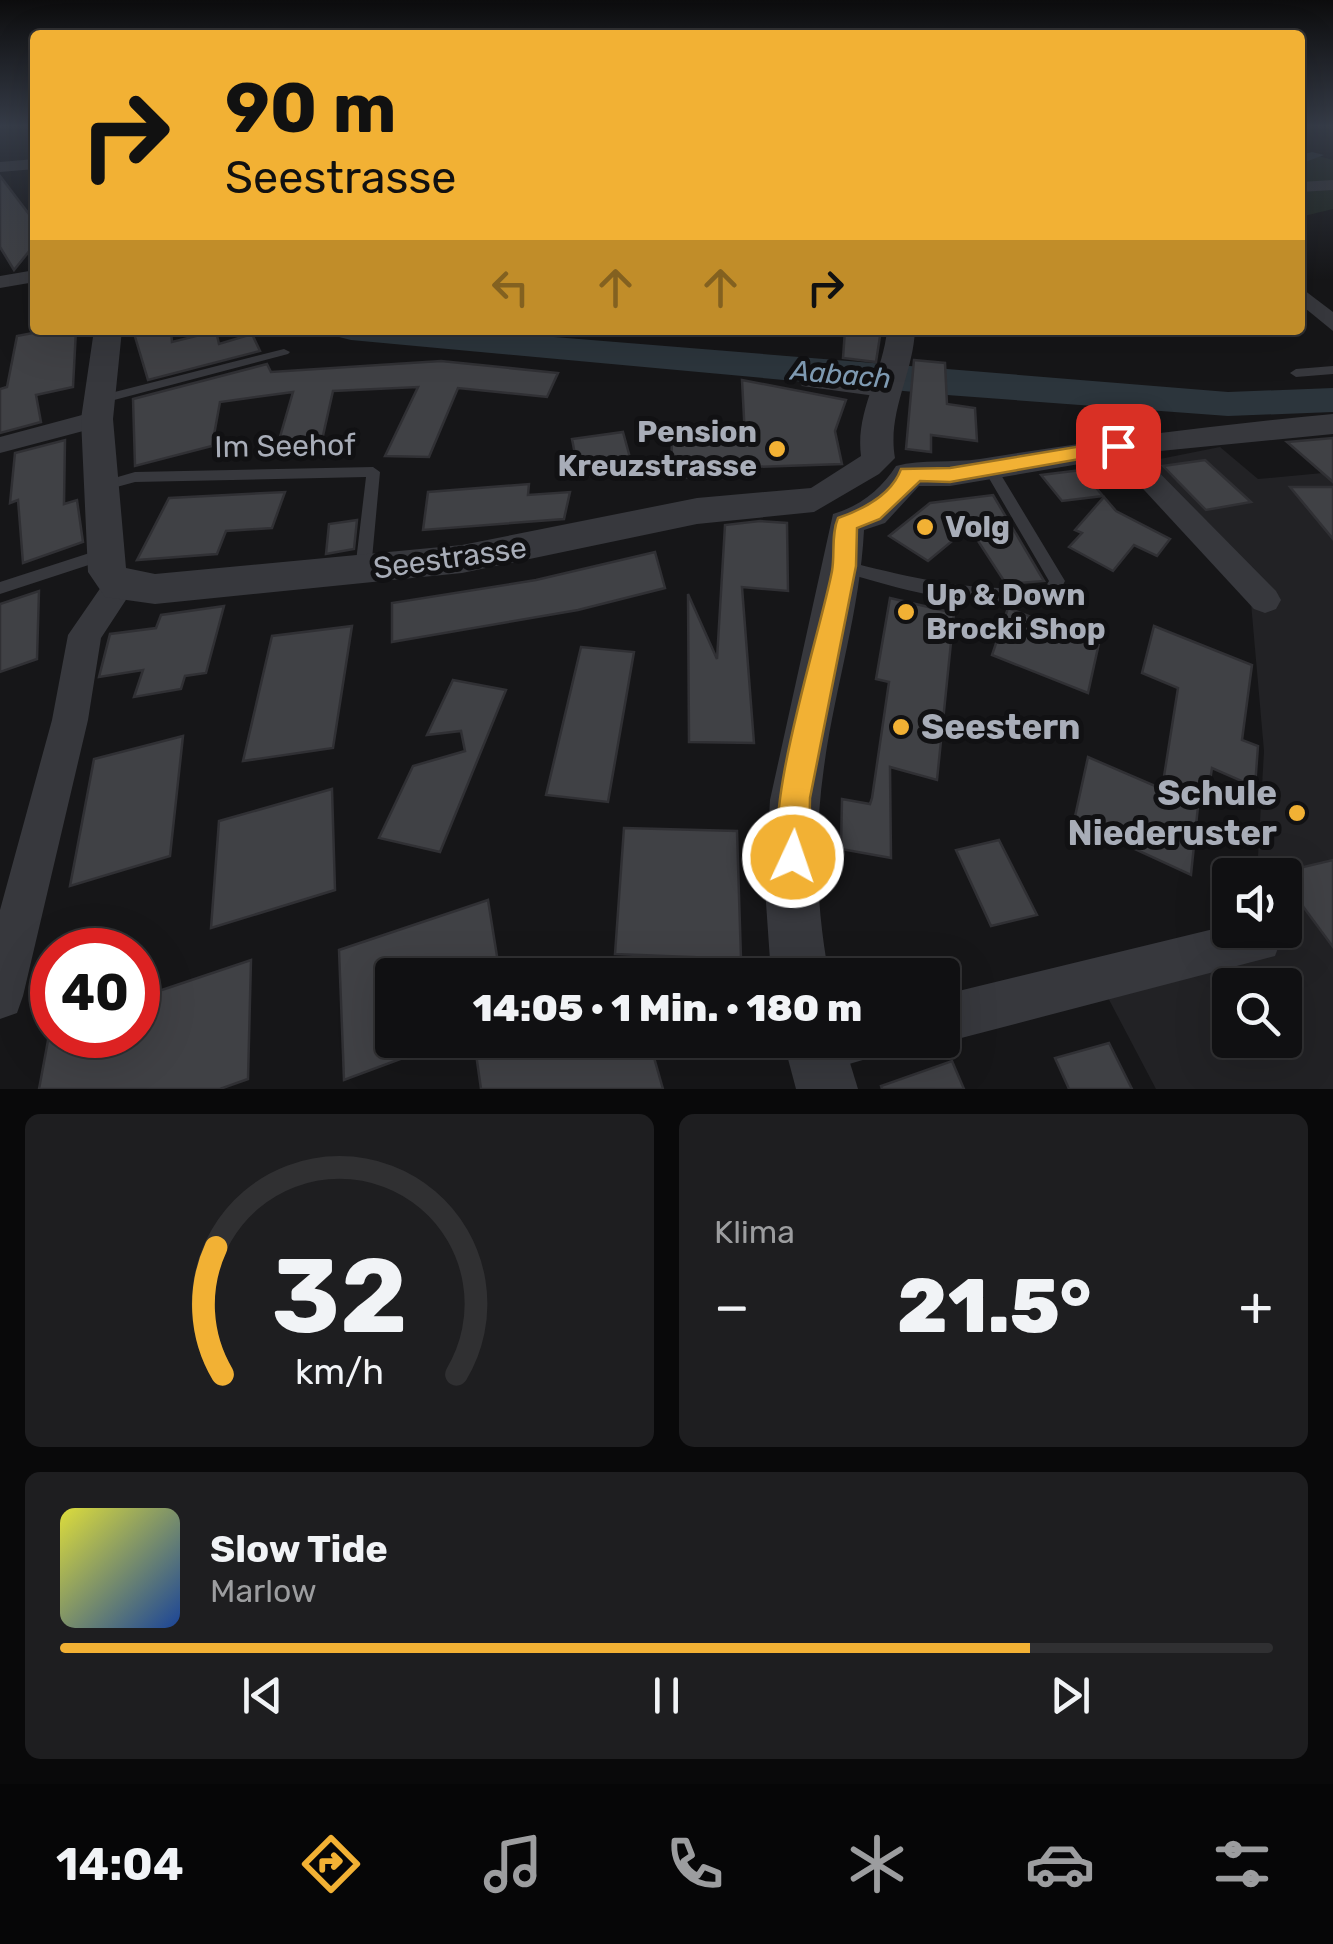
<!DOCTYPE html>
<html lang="de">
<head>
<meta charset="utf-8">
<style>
  body { margin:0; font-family:Rubik,sans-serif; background:#1e1e20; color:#f1f3f6; height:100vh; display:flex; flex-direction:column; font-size:38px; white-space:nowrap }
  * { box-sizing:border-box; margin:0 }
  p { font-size:32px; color:#9c9d9f }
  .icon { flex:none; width:55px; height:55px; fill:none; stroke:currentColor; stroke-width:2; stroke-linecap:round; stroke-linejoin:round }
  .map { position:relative; height:1089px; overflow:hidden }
  .sheet { display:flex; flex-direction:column; gap:25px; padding:25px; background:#09090a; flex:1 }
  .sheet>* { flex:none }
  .hud { position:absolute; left:30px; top:30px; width:1275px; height:305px; border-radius:10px; box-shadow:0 10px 40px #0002,0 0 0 2px #303032; background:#f2b134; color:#111; overflow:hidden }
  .tools { position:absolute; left:1212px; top:858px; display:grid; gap:20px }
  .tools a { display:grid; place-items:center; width:90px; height:90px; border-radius:10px; background:#101012; box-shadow:0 10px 40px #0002,0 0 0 2px #303032; font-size:50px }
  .speed { position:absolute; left:30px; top:928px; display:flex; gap:20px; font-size:50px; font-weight:700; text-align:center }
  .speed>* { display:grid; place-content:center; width:130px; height:130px; border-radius:50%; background:#101012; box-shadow:0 10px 40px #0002,0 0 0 2px #303032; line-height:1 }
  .speed .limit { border:15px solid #d22; background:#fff; color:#111 }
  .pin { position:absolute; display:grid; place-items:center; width:85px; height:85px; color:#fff; margin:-42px; border-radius:20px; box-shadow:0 5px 15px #0006 }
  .me { position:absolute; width:110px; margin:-55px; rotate:3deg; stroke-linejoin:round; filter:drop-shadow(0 0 8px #0008) }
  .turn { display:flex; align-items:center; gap:35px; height:210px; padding:0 30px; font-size:45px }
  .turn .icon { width:130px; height:130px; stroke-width:2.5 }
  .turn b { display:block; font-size:70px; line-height:85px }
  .lanes { display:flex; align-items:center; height:95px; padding:0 30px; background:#0003; justify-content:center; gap:50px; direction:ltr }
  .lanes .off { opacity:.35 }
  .big { font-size:75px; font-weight:800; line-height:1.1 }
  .sheet .widget { flex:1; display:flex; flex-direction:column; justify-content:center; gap:15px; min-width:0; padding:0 35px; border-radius:15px; background:#1e1e20 }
  .sheet .dial { align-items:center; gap:0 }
  .dial svg { height:260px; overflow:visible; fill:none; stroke:#303032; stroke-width:7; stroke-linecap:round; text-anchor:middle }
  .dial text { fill:#f1f3f6; stroke:none }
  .song { display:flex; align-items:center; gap:30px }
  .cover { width:120px; height:120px; border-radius:15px; background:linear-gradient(135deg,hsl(60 70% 55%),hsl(220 70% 35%)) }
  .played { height:10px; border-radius:5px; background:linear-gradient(90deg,#f2b134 80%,#303032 80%) }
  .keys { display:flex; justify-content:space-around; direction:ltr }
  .heat { display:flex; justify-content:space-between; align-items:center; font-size:55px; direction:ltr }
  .sheet .tiles { flex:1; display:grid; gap:25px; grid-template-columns:1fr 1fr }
  .widget:last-child { grid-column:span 2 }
  .trip { position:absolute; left:375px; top:958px; width:585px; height:100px; border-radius:10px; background:#101012; box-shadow:0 10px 40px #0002,0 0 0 2px #303032; font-weight:800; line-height:100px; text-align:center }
  .tabs { display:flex; height:160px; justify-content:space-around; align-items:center; background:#060607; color:#9c9d9f }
  .tabs .icon { width:70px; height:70px }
  .tabs .active { color:#f2b134 }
  .tabs b { font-size:45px; color:#f1f3f6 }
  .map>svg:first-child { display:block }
</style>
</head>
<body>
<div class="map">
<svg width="1333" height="1089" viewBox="0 0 1333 1089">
  <rect width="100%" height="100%" fill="#161618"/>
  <path fill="#222225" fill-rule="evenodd" d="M1220,447L1258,479L1333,472V1089H1156L1105,992L1254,930H1285V875H1257L1264,751L1251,603L1145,462ZM1230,985H1285V1040H1230Z"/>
  <polygon fill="#1e261f" points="1300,151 1333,160 1333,209 1300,217"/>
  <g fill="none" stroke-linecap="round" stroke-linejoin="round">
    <polygon fill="#2c353c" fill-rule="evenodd" points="1312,152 1324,155 1300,164 1300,155"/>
    <polygon fill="#2c353c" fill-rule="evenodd" points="334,330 469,330 1228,392 1333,388 1333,412 1228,416 947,395 351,340 339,337"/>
  </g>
  <g fill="#404145" stroke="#303034" stroke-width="2.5">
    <polygon points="0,176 35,222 35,244 14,270 0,247"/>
    <polygon points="48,330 76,330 73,387 36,395 41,422 0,433 0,389 7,387 17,336"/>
    <polygon points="133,330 171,330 172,342 216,331 219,344 252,334 260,351 148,380"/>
    <polygon points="845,330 881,330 876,362 843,358"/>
    <polygon points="914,360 945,363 947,404 975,408 977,441 931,435 931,452 906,449"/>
    <polygon points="441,361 558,373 547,397 458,388 429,457 385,456 418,387 333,391 320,449 275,454 293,392 220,402 212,446 135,466 133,399 267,364 271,372"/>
    <polygon points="742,380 846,400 835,431 842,464 722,468 723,478 671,477 672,436 745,437"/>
    <polygon points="623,432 635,476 579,475 572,439"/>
    <polygon points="1333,438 1333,482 1287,442"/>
    <polygon points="65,440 64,504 77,500 83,542 23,563 18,500 10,503 15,453"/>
    <polygon points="1205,460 1251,502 1206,510 1163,466"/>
    <polygon points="1081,470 1103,496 1062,501 1041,475"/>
    <polygon points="529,484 528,495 570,492 564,519 423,530 428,492"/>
    <polygon points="1290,487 1333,487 1333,539"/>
    <polygon points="285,492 272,528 226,531 217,554 137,560 169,498"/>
    <polygon points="993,495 1044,581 1006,584 969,527 928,561 889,536 930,503"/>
    <polygon points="1104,497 1116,511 1170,539 1157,556 1134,545 1113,571 1069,547 1082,533 1075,530"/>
    <polygon points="357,520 354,549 326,554 329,524"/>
    <polygon points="760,521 787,523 788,591 742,587 754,743 689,742 688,594 717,659 725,525"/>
    <polygon points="655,552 665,588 578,610 392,642 392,603 536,580"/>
    <polygon points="39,591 37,659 0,672 0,604"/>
    <polygon points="890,598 954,613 937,780 890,767 891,858 841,849 842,799 870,804 872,798 889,682 876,679"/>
    <polygon points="224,606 206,673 185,676 181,689 134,697 143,670 99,677 110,634 156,628 161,615"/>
    <polygon points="1008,608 1099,643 1088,693 992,655"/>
    <polygon points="352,626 333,748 243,761 272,636"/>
    <polygon points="1154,626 1252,665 1242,740 1258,746 1255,787 1212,768 1210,781 1201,777 1191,875 1074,821 1088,757 1162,789 1178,688 1142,673"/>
    <polygon points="581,647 634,652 608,802 546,795"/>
    <polygon points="453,680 506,690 440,852 379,838 413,766 465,751 461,731 427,735"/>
    <polygon points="183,736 170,856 70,886 94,759"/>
    <polygon points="332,789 335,890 211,928 219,821"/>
    <polygon points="624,828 737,831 741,959 615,954"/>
    <polygon points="999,840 1037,915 991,926 956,850"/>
    <polygon points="1333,860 1333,947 1285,882 1285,875 1278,873"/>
    <polygon points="488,900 500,975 392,975 392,1040 446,1042 344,1080 339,950"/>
    <polygon points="251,960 248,1079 220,1089 39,1089 49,1035 138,1035 138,998"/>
    <polygon points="474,1040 649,1040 663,1089 481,1089"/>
    <polygon points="1109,1043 1132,1089 1069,1089 1055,1058"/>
    <polygon points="952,1061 964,1089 882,1089 881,1086"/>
  </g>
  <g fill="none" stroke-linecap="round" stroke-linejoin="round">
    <g fill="#37383d" fill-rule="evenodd">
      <polygon points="284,349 290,352 288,354 99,404 93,400 95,397"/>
      <polygon points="1333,366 1333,374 1296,377 1290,373 1296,369"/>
      <polygon points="806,379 883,389 889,393 883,397 802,386 800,383"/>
      <path d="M990,464L995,465L1065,581L1057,596C988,615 906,591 840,571L837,567L840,563L845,561C912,578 977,594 1046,586L1049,581L983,468Z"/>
      <polygon points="373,467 380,472 371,570 368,574 358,574 355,570 366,477 135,482 102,491 95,486 97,483 135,472"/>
      <polygon points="105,548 113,554 110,558 0,594 0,582"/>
    </g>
    <g fill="#37383d" fill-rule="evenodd">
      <polygon points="35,159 35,169 0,172 0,162"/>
      <polygon points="1333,180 1333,190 1300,192 1300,182"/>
      <polygon points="35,270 35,282 0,288 0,276"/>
      <polygon points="1300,287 1333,312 1333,331 1300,304"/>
      <polygon points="97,411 110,419 106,425 0,453 0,437"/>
      <polygon points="1118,438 1127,440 1276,591 1281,600 1276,609 1265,613 1254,609 1109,452 1105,446"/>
      <polygon points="119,574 130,577 135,586 101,638 88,720 23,996 17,1013 0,1019 0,910 52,720 68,635 108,577"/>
      <polygon points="1230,925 1230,930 1277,930 1281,940 1275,956 942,1043 935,1040 942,1040 942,995"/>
      <polygon points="795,1040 880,1040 873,1057 815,1074 798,1067 791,1050"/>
    </g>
    <g fill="#37383d" fill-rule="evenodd">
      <path d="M94,330H122L113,419L126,568L155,574L462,545L697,498L811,488L861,456C855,411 883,374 887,330H915C913,375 887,412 895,458L879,474L814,512L697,524L462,573L155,604L105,597L88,572L81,419Z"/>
      <path d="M1333,414V434L1150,452L950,486H919L885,523L864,530C860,611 835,687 824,767C814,836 816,907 829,975H771L765,888L770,800L833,514C861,506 882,488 896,466C922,459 953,463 980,459C1098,440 1214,425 1333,414Z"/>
      <polygon points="783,1040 843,1040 858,1089 796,1089"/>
    </g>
  </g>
  <linearGradient id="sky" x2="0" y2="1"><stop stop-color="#0c0c0d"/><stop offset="0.45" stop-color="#363c48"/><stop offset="1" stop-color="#363c48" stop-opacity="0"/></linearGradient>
  <rect width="1333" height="280" fill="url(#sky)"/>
  <path fill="#f2b134" stroke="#9d7322" stroke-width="2.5" d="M1118,440L1125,442V451L950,482L920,481L880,519L857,528L856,566L810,798L809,857L804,868L793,873L782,868C760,816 820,634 832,571C835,554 831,534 838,518C864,509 892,494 901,469L950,468Z"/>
  <g fill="#f2b134" stroke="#111113" stroke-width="4">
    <circle cx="777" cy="449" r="10"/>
    <circle cx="925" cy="527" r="10"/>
    <circle cx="906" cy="612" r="10"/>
    <circle cx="901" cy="727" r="10"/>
    <circle cx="1297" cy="813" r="10"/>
  </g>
  <g text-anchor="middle" stroke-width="10" stroke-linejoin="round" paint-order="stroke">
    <g font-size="28" font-style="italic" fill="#7f9bb3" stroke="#111113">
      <text transform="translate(841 374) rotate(5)" y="10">Aabach</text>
    </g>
    <g font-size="30" font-weight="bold" fill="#a8adb8" stroke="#111113" text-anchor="start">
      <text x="757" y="442" text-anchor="end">Pension<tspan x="757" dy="34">Kreuzstrasse</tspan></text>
      <text x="945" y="537">Volg</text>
      <text x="926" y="605">Up &amp; Down<tspan x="926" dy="34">Brocki Shop</tspan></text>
    </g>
    <g font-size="30" fill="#a8adb8" stroke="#111113">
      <text transform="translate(285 446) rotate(-1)" y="10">Im Seehof</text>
      <text transform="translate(450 558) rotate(-8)" y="10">Seestrasse</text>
    </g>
    <g font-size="35" font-weight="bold" fill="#a8adb8" stroke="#111113" text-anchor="start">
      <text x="921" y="739">Seestern</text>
      <text x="1277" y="805" text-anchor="end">Schule<tspan x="1277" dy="40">Niederuster</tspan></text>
    </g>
  </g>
</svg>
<div class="tools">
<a><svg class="icon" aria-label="sound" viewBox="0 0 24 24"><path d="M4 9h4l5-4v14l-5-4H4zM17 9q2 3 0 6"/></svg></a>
<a><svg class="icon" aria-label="search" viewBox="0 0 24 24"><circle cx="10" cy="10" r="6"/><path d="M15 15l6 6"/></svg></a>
</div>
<div class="speed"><div class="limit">40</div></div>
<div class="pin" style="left:1118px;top:446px;background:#d93025"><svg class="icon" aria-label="arrive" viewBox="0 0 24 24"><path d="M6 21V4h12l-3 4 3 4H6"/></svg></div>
<svg class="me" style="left:793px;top:857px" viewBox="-20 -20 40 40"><circle r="17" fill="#f2b134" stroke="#fff" stroke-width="3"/><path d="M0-11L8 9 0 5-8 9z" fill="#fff"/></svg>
<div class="trip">14:05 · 1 Min. · 180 m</div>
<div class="hud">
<div class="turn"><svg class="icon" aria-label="right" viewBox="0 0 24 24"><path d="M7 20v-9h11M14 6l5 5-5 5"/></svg><div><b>90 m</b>Seestrasse</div></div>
<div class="lanes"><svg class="icon off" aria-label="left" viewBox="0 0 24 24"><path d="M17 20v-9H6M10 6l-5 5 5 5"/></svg><svg class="icon off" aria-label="ahead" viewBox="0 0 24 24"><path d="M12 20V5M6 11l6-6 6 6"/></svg><svg class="icon off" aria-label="ahead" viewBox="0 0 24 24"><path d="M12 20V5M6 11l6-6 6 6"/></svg><svg class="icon" aria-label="right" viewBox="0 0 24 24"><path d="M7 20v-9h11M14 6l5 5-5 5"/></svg></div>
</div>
</div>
<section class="sheet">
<div class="tiles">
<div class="widget dial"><svg viewBox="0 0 100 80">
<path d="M14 69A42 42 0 1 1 86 69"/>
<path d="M14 69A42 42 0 0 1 12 30" stroke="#f2b134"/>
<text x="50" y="56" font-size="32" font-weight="700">32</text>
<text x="50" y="72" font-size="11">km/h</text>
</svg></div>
<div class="widget"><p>Klima</p>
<div class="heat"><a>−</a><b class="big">21.5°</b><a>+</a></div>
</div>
<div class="widget">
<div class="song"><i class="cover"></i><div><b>Slow Tide</b><p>Marlow</p></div></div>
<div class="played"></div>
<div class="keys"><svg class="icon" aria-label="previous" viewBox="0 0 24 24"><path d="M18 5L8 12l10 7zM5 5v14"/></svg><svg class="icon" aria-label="pause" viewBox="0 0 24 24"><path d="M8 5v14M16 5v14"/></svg><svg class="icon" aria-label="next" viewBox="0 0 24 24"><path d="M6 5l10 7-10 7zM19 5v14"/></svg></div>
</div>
</div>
</section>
<nav class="tabs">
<b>14:04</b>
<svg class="icon active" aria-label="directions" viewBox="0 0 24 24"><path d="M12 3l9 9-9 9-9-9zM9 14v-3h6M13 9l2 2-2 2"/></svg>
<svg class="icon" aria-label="music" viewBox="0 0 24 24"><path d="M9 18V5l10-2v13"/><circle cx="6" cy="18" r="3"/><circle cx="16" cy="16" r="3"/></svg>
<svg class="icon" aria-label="phone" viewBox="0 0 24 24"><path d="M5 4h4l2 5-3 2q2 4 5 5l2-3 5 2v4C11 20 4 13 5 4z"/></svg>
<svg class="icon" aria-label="climate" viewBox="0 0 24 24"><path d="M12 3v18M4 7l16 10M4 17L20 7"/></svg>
<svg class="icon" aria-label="car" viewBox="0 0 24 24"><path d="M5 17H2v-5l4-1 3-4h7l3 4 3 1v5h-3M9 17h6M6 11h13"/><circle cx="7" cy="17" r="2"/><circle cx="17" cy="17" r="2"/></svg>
<svg class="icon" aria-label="filters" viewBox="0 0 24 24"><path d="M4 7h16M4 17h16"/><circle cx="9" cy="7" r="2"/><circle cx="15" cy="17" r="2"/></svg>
</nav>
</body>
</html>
